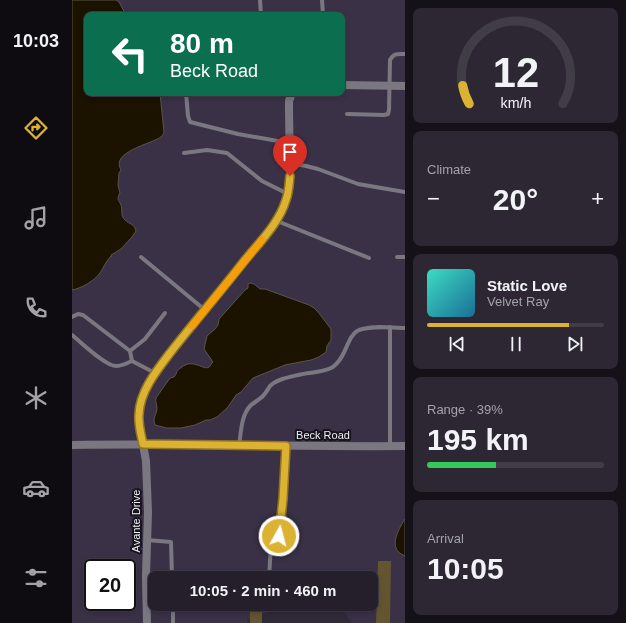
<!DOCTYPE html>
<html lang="en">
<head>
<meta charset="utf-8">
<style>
  body { margin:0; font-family:Arial,sans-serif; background:#2c2733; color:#f1f3f6; height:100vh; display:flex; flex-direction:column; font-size:15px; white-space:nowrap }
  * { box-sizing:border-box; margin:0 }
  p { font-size:13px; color:#a3a2a9 }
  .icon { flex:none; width:22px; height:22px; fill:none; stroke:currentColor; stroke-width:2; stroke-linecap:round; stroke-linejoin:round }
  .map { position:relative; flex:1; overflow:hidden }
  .sheet { display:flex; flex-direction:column; gap:8px; padding:8px; background:#141118; width:221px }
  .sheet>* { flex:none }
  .top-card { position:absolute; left:12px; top:12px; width:261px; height:84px; border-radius:8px; box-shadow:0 2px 6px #0003,0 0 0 1px #413d47; background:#0b6e4f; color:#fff; overflow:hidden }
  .speed { position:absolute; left:12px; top:559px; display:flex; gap:8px; font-size:20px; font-weight:700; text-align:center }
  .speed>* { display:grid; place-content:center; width:52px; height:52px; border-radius:50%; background:#241f2b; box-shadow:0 2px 6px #0003,0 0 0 1px #413d47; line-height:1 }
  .speed .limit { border:2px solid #111; border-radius:6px; background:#fff; color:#111 }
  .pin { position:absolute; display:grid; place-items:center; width:34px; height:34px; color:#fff; margin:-41px -17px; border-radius:50% 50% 50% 0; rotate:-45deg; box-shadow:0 0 4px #0007 }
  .pin .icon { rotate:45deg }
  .me { position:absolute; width:44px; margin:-22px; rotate:7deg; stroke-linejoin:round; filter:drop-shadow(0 0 3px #0008) }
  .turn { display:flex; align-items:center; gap:14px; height:84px; padding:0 20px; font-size:18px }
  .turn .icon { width:52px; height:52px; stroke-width:2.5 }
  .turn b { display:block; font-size:28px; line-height:34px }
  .big { font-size:30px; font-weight:800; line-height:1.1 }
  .sheet .card { flex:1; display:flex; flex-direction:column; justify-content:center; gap:6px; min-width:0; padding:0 14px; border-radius:8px; background:#2c2733 }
  .sheet .dial { align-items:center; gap:0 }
  .dial svg { height:104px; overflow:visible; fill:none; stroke:#413d47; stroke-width:7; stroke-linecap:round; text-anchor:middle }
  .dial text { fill:#f1f3f6; stroke:none }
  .song { display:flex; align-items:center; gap:12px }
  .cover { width:48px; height:48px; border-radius:6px; background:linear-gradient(135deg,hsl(170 70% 55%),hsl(200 70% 35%)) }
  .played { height:4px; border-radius:2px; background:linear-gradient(90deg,#dcb233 80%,#413d47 80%) }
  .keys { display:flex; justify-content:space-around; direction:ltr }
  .heat { display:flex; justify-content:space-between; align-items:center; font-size:22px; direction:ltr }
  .charge { height:6px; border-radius:3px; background:linear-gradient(90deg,#34c759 39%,#413d47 0) }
  .trip { position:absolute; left:76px; top:571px; width:230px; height:40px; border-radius:8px; background:#241f2b; box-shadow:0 2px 6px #0003,0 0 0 1px #413d47; font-weight:800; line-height:40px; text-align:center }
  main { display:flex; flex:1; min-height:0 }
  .tabs { display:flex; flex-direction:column; width:72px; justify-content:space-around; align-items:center; background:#0e0c11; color:#a3a2a9 }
  .tabs .icon { width:28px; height:28px }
  .tabs .active { color:#dcb233 }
  .tabs b { font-size:18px; color:#f1f3f6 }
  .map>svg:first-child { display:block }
</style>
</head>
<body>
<main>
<nav class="tabs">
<b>10:03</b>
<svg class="icon active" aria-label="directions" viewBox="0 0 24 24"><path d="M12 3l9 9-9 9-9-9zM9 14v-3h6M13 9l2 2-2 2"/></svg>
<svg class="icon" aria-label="music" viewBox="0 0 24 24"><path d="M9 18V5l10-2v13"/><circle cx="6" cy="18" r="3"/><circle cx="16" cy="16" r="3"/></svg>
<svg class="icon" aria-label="phone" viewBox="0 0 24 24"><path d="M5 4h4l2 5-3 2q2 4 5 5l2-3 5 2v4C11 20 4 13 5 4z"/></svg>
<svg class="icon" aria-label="climate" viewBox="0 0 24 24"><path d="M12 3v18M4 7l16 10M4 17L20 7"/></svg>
<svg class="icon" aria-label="car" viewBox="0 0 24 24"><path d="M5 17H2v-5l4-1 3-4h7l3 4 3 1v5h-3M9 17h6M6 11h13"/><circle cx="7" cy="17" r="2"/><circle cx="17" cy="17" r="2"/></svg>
<svg class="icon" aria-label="filters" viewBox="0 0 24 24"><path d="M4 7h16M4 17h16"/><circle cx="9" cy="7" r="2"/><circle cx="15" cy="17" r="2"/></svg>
</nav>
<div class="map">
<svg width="333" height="623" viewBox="0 0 333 623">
  <rect width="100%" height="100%" fill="#302939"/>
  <path fill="#3a3147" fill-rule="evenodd" d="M0,0H333V623H280L266,604H299V578H83V604H218L175,620V623H0ZM15,15H270V93H15ZM21,568H55V602H21Z"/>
  <g fill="#635530">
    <polygon points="306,561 319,561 318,623 304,623"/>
    <rect x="178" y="604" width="12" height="19"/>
  </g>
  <g fill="#1b1200" stroke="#5b544a">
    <path d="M0,0H44L47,2L54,15H15V93H88L92,132C91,134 91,135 89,137C79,144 38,152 49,170L47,173L46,185L48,193C47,194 46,197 46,199C46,201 48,202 49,205C51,210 48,216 53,220C58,225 62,223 64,231L60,237L49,249L39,255L40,257L39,256C34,261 32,267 28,273C22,281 10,288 0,290Z"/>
    <path d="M178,283L182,284L188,289H193L237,305L242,308L246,312L259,329V340L255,346L254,352L247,357L239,360L213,365L181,378L169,392L164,395L158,404L155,408L145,417L138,420H134L123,425L109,428H95L83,425C80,417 85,415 85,408C85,404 83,402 84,398L98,378L102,377L104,374C105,370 107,369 110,367C121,358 132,371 137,367C139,366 139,363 141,362L132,349L135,336L143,329L146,325L147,319L173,290L176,288V284Z"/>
    <path d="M333,519V556C315,549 326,530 333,519Z"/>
  </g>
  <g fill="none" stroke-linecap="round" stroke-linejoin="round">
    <g stroke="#7b7780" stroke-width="4">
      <polyline points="188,0 189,15"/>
      <polyline points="250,0 251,15"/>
      <polyline points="114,93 116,116 118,122 166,134 217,143"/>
      <path d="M275,114L312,115L316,114L317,110L318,60C322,53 325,54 333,54"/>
      <polyline points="112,153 135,150 155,153 190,181 216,194"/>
      <polyline points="218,163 234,166 246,169 286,184 333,192"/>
      <polyline points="205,221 297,258"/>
      <polyline points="69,257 133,310"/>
      <polyline points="325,257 333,257"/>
      <polyline points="0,317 6,314 11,315 58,351 60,361"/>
      <polyline points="318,327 318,446"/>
      <path d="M0,335C9,342 33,366 44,366C50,366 55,363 60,361L83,373"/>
      <polyline points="58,351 73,339 93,313"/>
      <path d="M167,446C169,432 169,415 179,405C183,402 188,399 191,396C194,393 196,389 198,386C205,379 217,377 226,375C237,372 249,373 259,368C262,367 264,364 266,362C275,352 276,335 287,330C301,325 319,328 333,328"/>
      <polyline points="75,540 99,542 100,578"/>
      <polyline points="197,578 199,544 207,536 211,499 214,446"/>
      <polyline points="101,604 101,623"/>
    </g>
    <g stroke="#7b7780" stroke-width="8">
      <polyline points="270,85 333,86"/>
      <polyline points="75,623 74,576 76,512 74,461 68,428 67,413 70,400 74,387 92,360 187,244 205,221 214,201 217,188 218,176 217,109 217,101 220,93"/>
    </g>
    <path stroke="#7b7780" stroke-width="8" d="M0,445C111,443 222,447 333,446"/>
  </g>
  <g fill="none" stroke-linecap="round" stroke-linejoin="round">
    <defs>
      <path id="route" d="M207,536L211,499L214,446L71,444C69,434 66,424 67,414C68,391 85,370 98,353C123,321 149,291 173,260C188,242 207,223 214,200C217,192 217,184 218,176"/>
    </defs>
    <use href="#route" stroke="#8f7421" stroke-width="10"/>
    <use href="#route" stroke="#dcb233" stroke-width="7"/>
    <polyline stroke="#f59e0b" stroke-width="7" points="120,326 190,240"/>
  </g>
  <g text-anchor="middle" stroke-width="4" stroke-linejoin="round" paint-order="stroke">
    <g font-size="11" fill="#f1edf8" stroke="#16131b">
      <text x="251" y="439">Beck Road</text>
      <text transform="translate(64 521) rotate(-90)" y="4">Avante Drive</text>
    </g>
  </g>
</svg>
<div class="speed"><div class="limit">20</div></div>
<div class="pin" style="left:218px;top:176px;background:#d93025"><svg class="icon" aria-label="arrive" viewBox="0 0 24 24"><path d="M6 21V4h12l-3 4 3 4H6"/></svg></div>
<svg class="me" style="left:207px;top:536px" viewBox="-20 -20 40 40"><circle r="17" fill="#dcb233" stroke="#fff" stroke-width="3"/><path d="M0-11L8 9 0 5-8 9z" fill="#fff"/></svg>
<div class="trip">10:05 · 2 min · 460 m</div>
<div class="top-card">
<div class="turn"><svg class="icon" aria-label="left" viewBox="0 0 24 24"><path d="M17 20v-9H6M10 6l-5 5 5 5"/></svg><div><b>80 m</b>Beck Road</div></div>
</div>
</div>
<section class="sheet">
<div class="card dial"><svg viewBox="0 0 100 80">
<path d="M14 69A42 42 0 1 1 86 69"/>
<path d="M14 69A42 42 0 0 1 9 55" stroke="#dcb233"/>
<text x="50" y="56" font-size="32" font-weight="700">12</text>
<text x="50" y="72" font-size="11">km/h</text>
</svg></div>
<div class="card"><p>Climate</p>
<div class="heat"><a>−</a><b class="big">20°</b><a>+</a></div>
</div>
<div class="card">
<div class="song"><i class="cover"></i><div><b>Static Love</b><p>Velvet Ray</p></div></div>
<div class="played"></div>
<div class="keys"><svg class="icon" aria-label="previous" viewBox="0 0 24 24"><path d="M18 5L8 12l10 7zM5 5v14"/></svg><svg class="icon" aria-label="pause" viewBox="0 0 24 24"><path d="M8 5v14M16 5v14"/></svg><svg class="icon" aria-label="next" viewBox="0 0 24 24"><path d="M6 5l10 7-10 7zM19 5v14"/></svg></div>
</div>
<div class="card"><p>Range · 39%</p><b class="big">195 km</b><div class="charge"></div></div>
<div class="card"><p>Arrival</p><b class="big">10:05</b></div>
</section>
</main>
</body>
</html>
